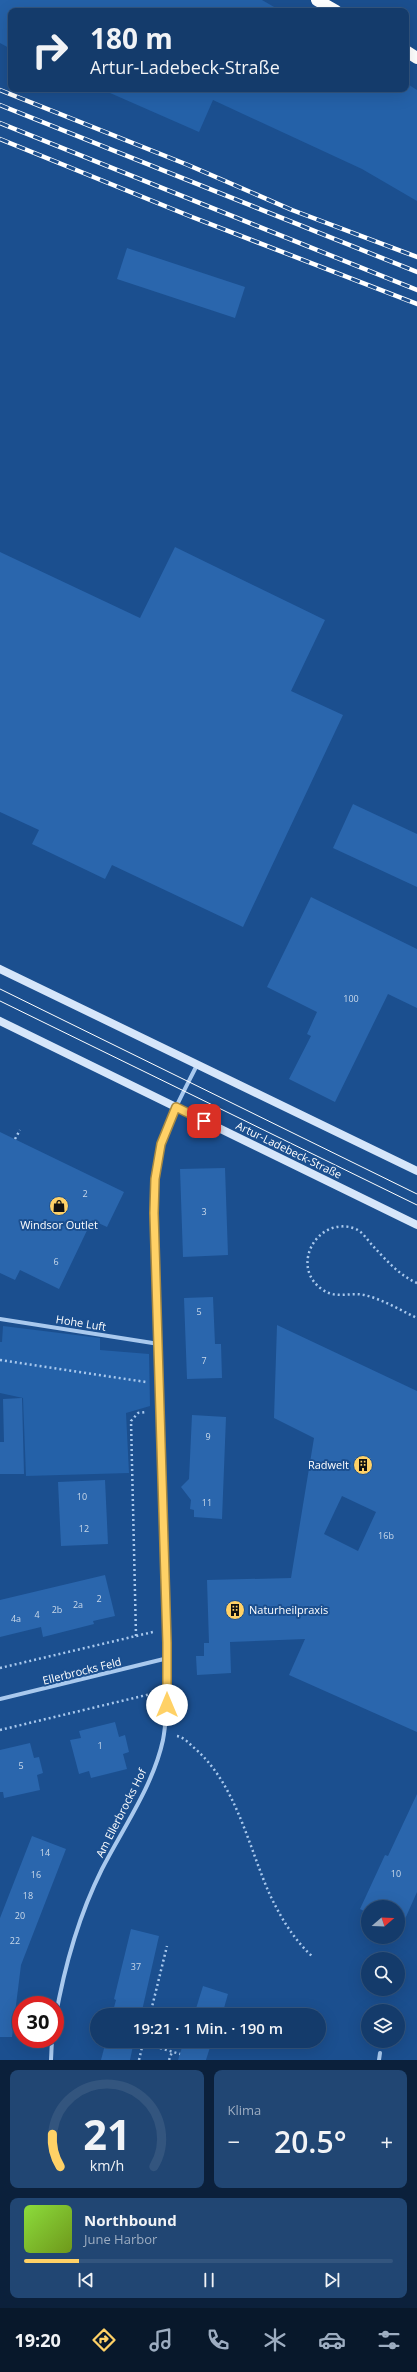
<!DOCTYPE html>
<html lang="de">
<head>
<meta charset="utf-8">
<style>
  body { margin:0; font-family:"Open Sans",sans-serif; background:#214673; color:#f1f3f6; height:100vh; display:flex; flex-direction:column; font-size:15px; white-space:nowrap }
  * { box-sizing:border-box; margin:0 }
  p { font-size:13px; color:#9dadc1 }
  .icon { flex:none; width:22px; height:22px; fill:none; stroke:currentColor; stroke-width:2; stroke-linecap:round; stroke-linejoin:round }
  .map { position:relative; height:2060px; overflow:hidden }
  .drawer { display:flex; flex-direction:column; gap:10px; padding:10px; background:#0b203b; flex:1 }
  .drawer>* { flex:none }
  .hud { position:absolute; left:8px; top:8px; width:401px; height:84px; border-radius:8px; box-shadow:0 4px 16px #0002,0 0 0 1px #33557e; background:#143b6b; color:#f1f3f6; overflow:hidden }
  .needle { width:26px; rotate:71deg }
  .tools { position:absolute; left:361px; top:1900px; display:grid; gap:8px }
  .tools a { display:grid; place-items:center; width:44px; height:44px; border-radius:50%; background:#143b6b; box-shadow:0 4px 16px #0002,0 0 0 1px #33557e; font-size:20px }
  .speed { position:absolute; left:12px; top:1996px; display:flex; gap:8px; font-size:20px; font-weight:700; text-align:center }
  .speed>* { display:grid; place-content:center; width:52px; height:52px; border-radius:50%; background:#143b6b; box-shadow:0 4px 16px #0002,0 0 0 1px #33557e; line-height:1 }
  .speed .limit { border:6px solid #d22; background:#fff; color:#111 }
  .pin { position:absolute; display:grid; place-items:center; width:34px; height:34px; color:#fff; margin:-17px; border-radius:8px; box-shadow:0 2px 6px #0006 }
  .me { position:absolute; width:44px; margin:-22px; rotate:0deg; stroke-linejoin:round; filter:drop-shadow(0 0 3px #0008) }
  .turn { display:flex; align-items:center; gap:14px; height:84px; padding:0 16px; font-size:18px }
  .turn .icon { width:52px; height:52px; stroke-width:2.5 }
  .turn b { display:block; font-size:28px; line-height:34px }
  .big { font-size:30px; font-weight:600; line-height:1.1 }
  .drawer .card { flex:1; display:flex; flex-direction:column; justify-content:center; gap:6px; min-width:0; padding:0 14px; border-radius:8px; background:#214673 }
  .drawer .dial { align-items:center; gap:0 }
  .dial svg { height:104px; overflow:visible; fill:none; stroke:#33557e; stroke-width:7; stroke-linecap:round; text-anchor:middle }
  .dial text { fill:#f1f3f6; stroke:none }
  .song { display:flex; align-items:center; gap:12px }
  .cover { width:48px; height:48px; border-radius:6px; background:linear-gradient(135deg,hsl(90 70% 55%),hsl(80 70% 35%)) }
  .played { height:4px; border-radius:2px; background:linear-gradient(90deg,#ffd166 15%,#33557e 15%) }
  .keys { display:flex; justify-content:space-around; direction:ltr }
  .heat { display:flex; justify-content:space-between; align-items:center; font-size:22px; direction:ltr }
  .drawer .tiles { flex:1; display:grid; gap:10px; grid-template-columns:1fr 1fr }
  .card:last-child { grid-column:span 2 }
  .trip { position:absolute; left:90px; top:2008px; width:236px; height:40px; border-radius:20px; background:#143b6b; box-shadow:0 4px 16px #0002,0 0 0 1px #33557e; font-weight:600; line-height:40px; text-align:center }
  .tabs { display:flex; height:64px; justify-content:space-around; align-items:center; background:#08182b; color:#9dadc1 }
  .tabs .icon { width:28px; height:28px }
  .tabs .active { color:#ffd166 }
  .tabs b { font-size:18px; color:#f1f3f6 }
  .map>svg:first-child { display:block }
</style>
</head>
<body>
<div class="map">
<svg width="417" height="2060" viewBox="0 0 417 2060">
  <rect width="100%" height="100%" fill="#1b4f8f"/>
  <g fill="#2461a8">
    <polygon points="0,0 262,0 281,11 11,11 11,49 0,43"/>
    <polygon points="406,83 417,90 417,201 362,169 213,100 199,132 101,89 406,89"/>
    <polygon points="3,1326 100,1338 100,1350 149,1354 150,1406 126,1413 129,1473 26,1476 23,1398 0,1393 0,1342 2,1342"/>
  </g>
  <g fill="#2a66ad" fill-rule="evenodd">
    <polygon points="127,248 245,287 235,318 117,279"/>
    <polygon points="175,547 325,620 291,691 343,715 243,927 112,865 105,879 32,844 39,830 0,812 0,552 140,618"/>
    <polygon points="353,804 417,834 417,887 333,848"/>
    <polygon points="311,897 417,949 417,1008 388,994 335,1102 289,1079 311,1036 307,1034 317,1012 267,987"/>
    <polygon points="0,1132 124,1192 107,1227 92,1220 59,1289 20,1270 15,1280 0,1273"/>
    <polygon points="225,1168 228,1255 183,1257 180,1169"/>
    <polygon points="213,1297 215,1344 221,1344 222,1378 187,1379 184,1298"/>
    <path d="M277,1325L417,1391V1732L289,1675L305,1639L230,1642L231,1673L197,1675L196,1656H204V1643H209L207,1580L291,1578L314,1438L274,1418ZM342,1496L376,1512L358,1551L324,1534Z"/>
    <polygon points="22,1398 24,1474 0,1474 0,1442 4,1442 3,1399"/>
    <polygon points="192,1415 226,1417 222,1519 194,1517 194,1510 190,1509 191,1500 181,1487 189,1479"/>
    <polygon points="105,1480 108,1544 61,1546 58,1482"/>
    <polygon points="105,1575 115,1616 93,1621 94,1624 43,1637 41,1627 0,1637 0,1600"/>
    <polygon points="115,1722 119,1737 125,1735 129,1752 123,1754 127,1769 91,1778 89,1771 79,1774 70,1740 81,1738 79,1731"/>
    <polygon points="30,1743 34,1758 39,1757 43,1773 37,1775 40,1790 4,1798 3,1792 0,1792 0,1750"/>
    <polygon points="417,1794 417,1892 401,1928 398,1926 398,1907 368,1907 368,1913 360,1909 385,1855 388,1856"/>
    <polygon points="32,1836 66,1849 21,1965 12,2037 0,2037 0,1918"/>
    <polygon points="131,1929 159,1936 141,2015 112,2015 116,2000 114,1999"/>
    <polygon points="203,1986 228,1994 222,2015 194,2015"/>
    <polygon points="106,2041 134,2041 130,2060 101,2060"/>
    <polygon points="184,2041 212,2041 206,2060 178,2060"/>
  </g>
  <g fill="none" stroke-linecap="round" stroke-linejoin="round">
    <g stroke="#a9c9ee" stroke-width="2.5" stroke-dasharray="2 3" stroke-linecap="butt">
      <polyline points="15,1139 20,1130"/>
      <path d="M417,1283C400,1276 385,1259 373,1246C368,1241 363,1232 356,1229C318,1214 288,1267 323,1290C336,1299 350,1292 364,1295C382,1299 400,1310 417,1318"/>
      <polyline points="0,1360 146,1382"/>
      <polyline points="136,1636 131,1421 138,1413 146,1412"/>
      <polyline points="0,1668 153,1632"/>
      <polyline points="0,1730 155,1693"/>
      <path d="M177,1736C183,1737 188,1742 192,1746C236,1782 248,1846 270,1895C281,1918 294,1940 313,1957"/>
      <polyline points="150,2015 167,1946"/>
      <polyline points="144,2041 143,2043 180,2054"/>
      <polyline points="139,2060 143,2043"/>
      <polyline points="169,2060 172,2052"/>
    </g>
    <g stroke="#a9c9ee" stroke-width="4">
      <polyline points="0,1319 159,1344"/>
      <polyline points="0,1699 168,1658"/>
      <path d="M55,2020C64,1968 78,1917 102,1869C123,1828 153,1786 163,1740C168,1713 167,1686 168,1658L153,1213C154,1190 154,1166 161,1143C170,1116 184,1091 197,1065"/>
      <polyline points="51,2060 52,2039"/>
      <polyline points="379,2060 380,2053"/>
    </g>
    <g stroke="#d6e6fa" stroke-width="8">
      <polyline points="0,969 417,1171"/>
      <polyline points="0,1021 417,1225"/>
    </g>
    <g stroke="#fff" stroke-width="12">
      <polyline points="317,0 336,11"/>
      <polyline points="406,51 417,58"/>
    </g>
    <g stroke="#fff" stroke-width="1">
      <polyline points="0,989 417,1194"/>
      <polyline points="0,1001 417,1205"/>
    </g>
    <defs>
      <g id="rail">
        <polyline points="0,90 188,165 292,210 417,257"/>
        <polyline points="0,105 417,272"/>
        <polyline points="0,123 417,290"/>
        <polyline points="0,139 192,217 417,304"/>
      </g>
    </defs>
    <use href="#rail" stroke="#fff" stroke-width="4.5"/>
    <use href="#rail" stroke="#1b4f8f" stroke-width="3" stroke-dasharray="9" stroke-linecap="butt"/>
  </g>
  <g fill="none" stroke-linecap="round" stroke-linejoin="round">
    <defs>
      <polyline id="route" points="167,1705 167,1643 154,1213 155,1179 161,1144 176,1107 204,1121"/>
    </defs>
    <use href="#route" stroke="#a68842" stroke-width="10"/>
    <use href="#route" stroke="#ffd166" stroke-width="7"/>
  </g>
  <defs>
    <symbol id="shop-disc" viewBox="-11 -11 22 22"><circle r="9.5" fill="#ffd166" stroke="#1b4f8f"/><path d="M-5-2.5h2.3a2.7 3.5 0 0 1 5.4 0H5L5.5 6h-11ZM-1.5-2.5h3a1.5 2.3 0 0 0-3 0Z" fill="#111"/></symbol>
    <symbol id="building-disc" viewBox="-11 -11 22 22"><circle r="9.5" fill="#ffd166" stroke="#1b4f8f"/><path d="M-4-6H4V6H1V3H-1V6H-4ZM-2.5-4.3h1.7v1.8h-1.7ZM.8-4.3h1.7v1.8H.8ZM-2.5-1h1.7V.8h-1.7ZM.8-1h1.7V.8H.8Z" fill="#111"/></symbol>
  </defs>
  <g fill-rule="evenodd">
    <use href="#shop-disc" x="48" y="1195" width="22" height="22"/>
    <use href="#building-disc" x="352" y="1454" width="22" height="22"/>
    <use href="#building-disc" x="224" y="1599" width="22" height="22"/>
  </g>
  <g text-anchor="middle" stroke-width="4" stroke-linejoin="round" paint-order="stroke">
    <g font-size="9" fill="#cad9ea">
      <text x="351" y="1002">100</text>
      <text x="85" y="1197">2</text>
      <text x="204" y="1215">3</text>
      <text x="56" y="1265">6</text>
      <text x="199" y="1315">5</text>
      <text x="204" y="1364">7</text>
      <text x="208" y="1440">9</text>
      <text x="82" y="1500">10</text>
      <text x="207" y="1506">11</text>
      <text x="84" y="1532">12</text>
      <text x="386" y="1539">16b</text>
      <text x="99" y="1602">2</text>
      <text x="78" y="1608">2a</text>
      <text x="57" y="1613">2b</text>
      <text x="37" y="1618">4</text>
      <text x="16" y="1622">4a</text>
      <text x="100" y="1749">1</text>
      <text x="21" y="1769">5</text>
      <text x="45" y="1856">14</text>
      <text x="396" y="1877">10</text>
      <text x="36" y="1878">16</text>
      <text x="28" y="1899">18</text>
      <text x="20" y="1919">20</text>
      <text x="15" y="1944">22</text>
      <text x="136" y="1970">37</text>
    </g>
    <g font-size="11" fill="#fff" stroke="#1b4f8f">
      <text transform="translate(289 1150) rotate(26)" y="4">Artur-Ladebeck-Straße</text>
      <text transform="translate(81 1323) rotate(9)" y="4">Hohe Luft</text>
      <text transform="translate(82 1671) rotate(-14)" y="4">Ellerbrocks Feld</text>
      <text transform="translate(121 1813) rotate(-63)" y="4">Am Ellerbrocks Hof</text>
    </g>
    <g font-size="11" fill="#fff" stroke="#1b4f8f">
      <text x="59" y="1229">Windsor Outlet</text>
      <text x="349" y="1469" text-anchor="end">Radwelt</text>
      <text x="249" y="1614" text-anchor="start">Naturheilpraxis</text>
    </g>
  </g>
</svg>
<div class="tools">
<a><svg class="needle" viewBox="-14 -14 28 28"><path d="M0-13l5 13h-10z" fill="#e53935"/><path d="M0 13l5-13h-10z" fill="#9dadc1"/></svg></a>
<a><svg class="icon" aria-label="search" viewBox="0 0 24 24"><circle cx="10" cy="10" r="6"/><path d="M15 15l6 6"/></svg></a>
<a><svg class="icon" aria-label="layers" viewBox="0 0 24 24"><path d="M12 4l9 5-9 5-9-5zM3 14l9 5 9-5"/></svg></a>
</div>
<div class="speed"><div class="limit">30</div></div>
<div class="pin" style="left:204px;top:1121px;background:#d93025"><svg class="icon" aria-label="arrive" viewBox="0 0 24 24"><path d="M6 21V4h12l-3 4 3 4H6"/></svg></div>
<svg class="me" style="left:167px;top:1705px" viewBox="-20 -20 40 40"><circle r="19" fill="#fff"/><path d="M0-13L10 11 0 6-10 11z" fill="#ffd166"/></svg>
<div class="trip">19:21 · 1 Min. · 190 m</div>
<div class="hud">
<div class="turn"><svg class="icon" aria-label="right" viewBox="0 0 24 24"><path d="M7 20v-9h11M14 6l5 5-5 5"/></svg><div><b>180 m</b>Artur-Ladebeck-Straße</div></div>
</div>
</div>
<section class="drawer">
<div class="tiles">
<div class="card dial"><svg viewBox="0 0 100 80">
<path d="M14 69A42 42 0 1 1 86 69"/>
<path d="M14 69A42 42 0 0 1 8 44" stroke="#ffd166"/>
<text x="50" y="56" font-size="32" font-weight="700">21</text>
<text x="50" y="72" font-size="11">km/h</text>
</svg></div>
<div class="card"><p>Klima</p>
<div class="heat"><a>−</a><b class="big">20.5°</b><a>+</a></div>
</div>
<div class="card">
<div class="song"><i class="cover"></i><div><b>Northbound</b><p>June Harbor</p></div></div>
<div class="played"></div>
<div class="keys"><svg class="icon" aria-label="previous" viewBox="0 0 24 24"><path d="M18 5L8 12l10 7zM5 5v14"/></svg><svg class="icon" aria-label="pause" viewBox="0 0 24 24"><path d="M8 5v14M16 5v14"/></svg><svg class="icon" aria-label="next" viewBox="0 0 24 24"><path d="M6 5l10 7-10 7zM19 5v14"/></svg></div>
</div>
</div>
</section>
<nav class="tabs">
<b>19:20</b>
<svg class="icon active" aria-label="directions" viewBox="0 0 24 24"><path d="M12 3l9 9-9 9-9-9zM9 14v-3h6M13 9l2 2-2 2"/></svg>
<svg class="icon" aria-label="music" viewBox="0 0 24 24"><path d="M9 18V5l10-2v13"/><circle cx="6" cy="18" r="3"/><circle cx="16" cy="16" r="3"/></svg>
<svg class="icon" aria-label="phone" viewBox="0 0 24 24"><path d="M5 4h4l2 5-3 2q2 4 5 5l2-3 5 2v4C11 20 4 13 5 4z"/></svg>
<svg class="icon" aria-label="climate" viewBox="0 0 24 24"><path d="M12 3v18M4 7l16 10M4 17L20 7"/></svg>
<svg class="icon" aria-label="car" viewBox="0 0 24 24"><path d="M5 17H2v-5l4-1 3-4h7l3 4 3 1v5h-3M9 17h6M6 11h13"/><circle cx="7" cy="17" r="2"/><circle cx="17" cy="17" r="2"/></svg>
<svg class="icon" aria-label="filters" viewBox="0 0 24 24"><path d="M4 7h16M4 17h16"/><circle cx="9" cy="7" r="2"/><circle cx="15" cy="17" r="2"/></svg>
</nav>
</body>
</html>
